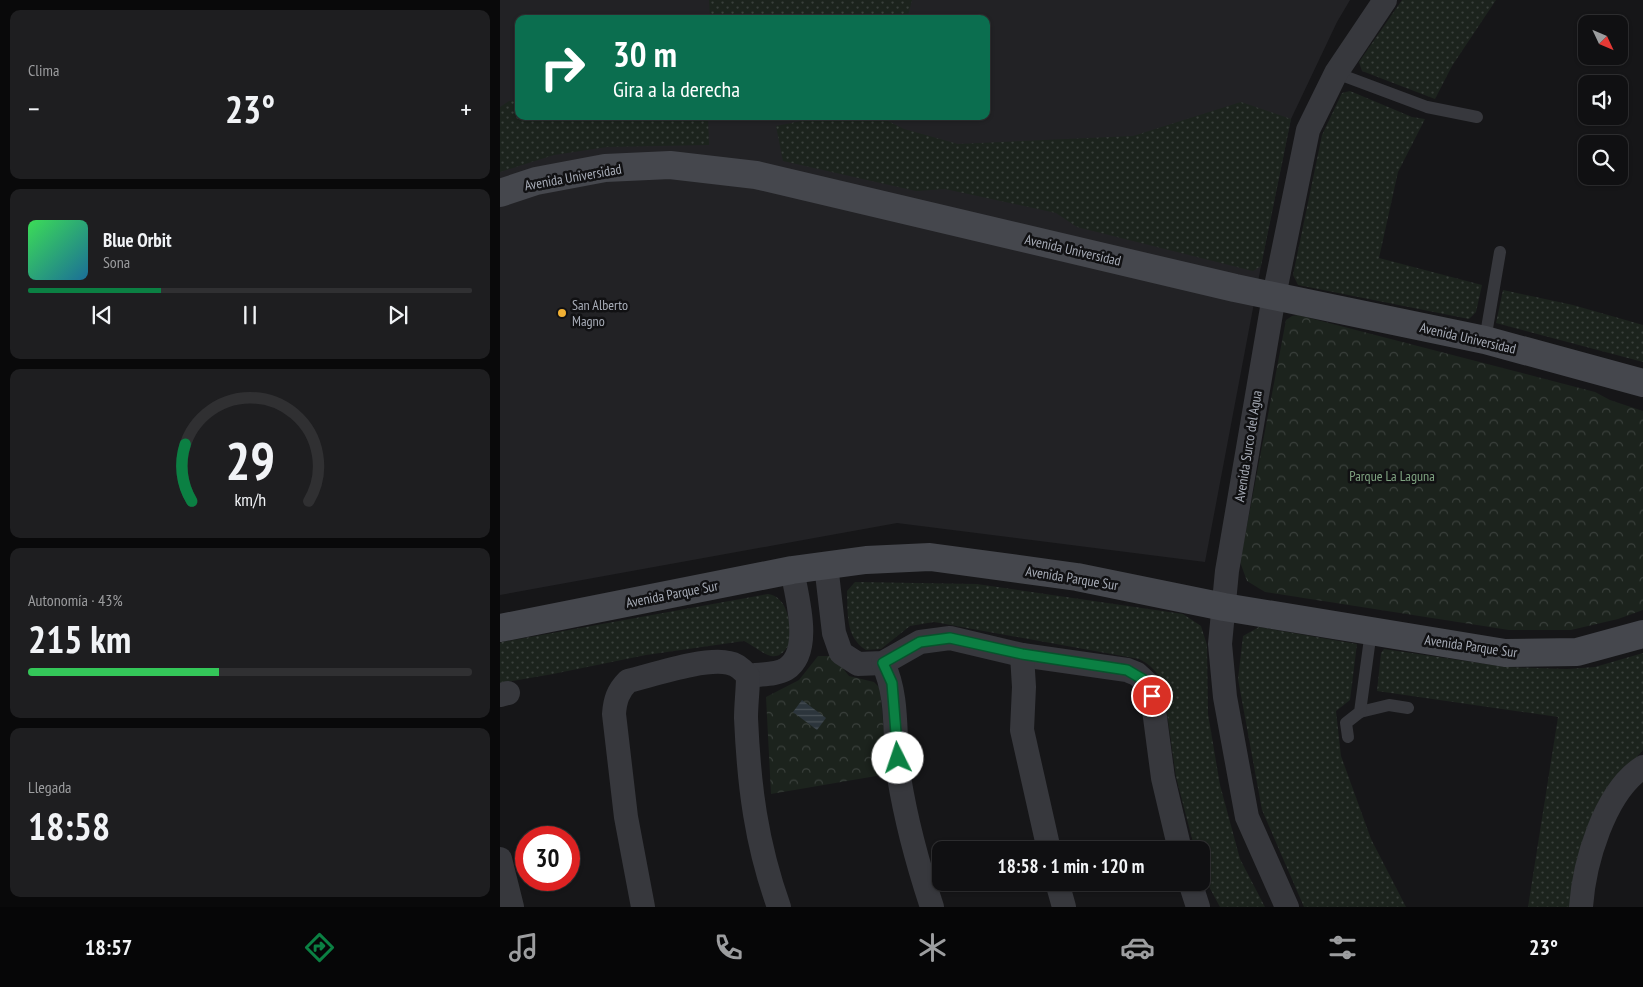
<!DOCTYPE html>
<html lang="es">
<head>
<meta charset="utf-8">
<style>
  body { margin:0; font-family:"PT Sans Narrow",sans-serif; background:#1e1e20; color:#f1f3f6; height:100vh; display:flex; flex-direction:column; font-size:19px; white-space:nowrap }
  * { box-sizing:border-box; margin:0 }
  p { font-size:16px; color:#9c9d9f }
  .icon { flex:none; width:28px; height:28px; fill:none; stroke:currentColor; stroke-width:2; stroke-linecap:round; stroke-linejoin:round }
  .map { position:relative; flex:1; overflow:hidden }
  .details { display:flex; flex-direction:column; gap:10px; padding:10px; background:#09090a; width:500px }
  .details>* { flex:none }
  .banner { position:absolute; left:15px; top:15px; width:475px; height:105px; border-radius:10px; box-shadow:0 1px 4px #0004,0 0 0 1px #303032; background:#0b6e4f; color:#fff; overflow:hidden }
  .needle { width:32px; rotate:134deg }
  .tools { position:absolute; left:1078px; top:15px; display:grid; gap:10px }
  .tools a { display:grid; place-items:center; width:50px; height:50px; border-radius:10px; background:#101012; box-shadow:0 1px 4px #0004,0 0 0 1px #303032; font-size:25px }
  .speed { position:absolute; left:15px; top:826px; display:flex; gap:10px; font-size:25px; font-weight:700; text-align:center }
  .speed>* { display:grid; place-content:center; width:65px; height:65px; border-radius:50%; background:#101012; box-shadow:0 1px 4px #0004,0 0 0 1px #303032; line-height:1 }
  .speed .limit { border:8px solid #d22; background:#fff; color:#111 }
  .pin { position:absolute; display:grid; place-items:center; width:42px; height:42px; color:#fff; margin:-21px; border:2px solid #fff; border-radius:50%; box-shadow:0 1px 5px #0007 }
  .me { position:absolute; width:55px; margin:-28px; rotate:356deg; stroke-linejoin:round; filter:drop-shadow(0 0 4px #0008) }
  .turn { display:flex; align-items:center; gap:18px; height:105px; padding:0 15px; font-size:22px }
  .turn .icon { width:65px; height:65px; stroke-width:2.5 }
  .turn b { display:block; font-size:35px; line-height:42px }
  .big { font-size:38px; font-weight:700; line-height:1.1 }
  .details .card { flex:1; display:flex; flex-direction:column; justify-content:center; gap:8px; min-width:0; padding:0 18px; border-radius:10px; background:#1e1e20 }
  .details .dial { align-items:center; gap:0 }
  .dial svg { height:130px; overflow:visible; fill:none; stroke:#303032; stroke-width:7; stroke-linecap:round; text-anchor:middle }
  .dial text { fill:#f1f3f6; stroke:none }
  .song { display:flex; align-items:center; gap:15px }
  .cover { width:60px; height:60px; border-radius:8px; background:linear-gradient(135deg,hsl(130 70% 55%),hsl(200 70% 35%)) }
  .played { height:5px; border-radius:2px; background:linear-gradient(90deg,#0b8043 30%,#303032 30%) }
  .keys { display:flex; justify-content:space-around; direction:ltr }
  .heat { display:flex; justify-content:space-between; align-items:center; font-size:28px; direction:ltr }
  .charge { height:8px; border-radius:4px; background:linear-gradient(90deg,#34c759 43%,#303032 0) }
  .trip { position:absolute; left:432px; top:841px; width:278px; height:50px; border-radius:10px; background:#101012; box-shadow:0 1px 4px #0004,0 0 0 1px #303032; font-weight:700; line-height:50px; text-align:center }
  .dock { display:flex; height:80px; justify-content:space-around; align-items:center; background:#060607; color:#9c9d9f }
  .dock .icon { width:35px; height:35px }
  .dock .current { color:#0b8043 }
  .dock b { font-size:22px; color:#f1f3f6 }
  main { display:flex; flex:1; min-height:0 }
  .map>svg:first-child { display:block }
</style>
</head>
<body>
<main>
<section class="details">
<div class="card"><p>Clima</p>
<div class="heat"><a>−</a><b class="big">23°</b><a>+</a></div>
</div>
<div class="card">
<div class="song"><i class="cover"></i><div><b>Blue Orbit</b><p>Sona</p></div></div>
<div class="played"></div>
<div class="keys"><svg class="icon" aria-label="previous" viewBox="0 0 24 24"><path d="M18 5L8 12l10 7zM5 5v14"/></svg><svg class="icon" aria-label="pause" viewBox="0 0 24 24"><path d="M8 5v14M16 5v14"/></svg><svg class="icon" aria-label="next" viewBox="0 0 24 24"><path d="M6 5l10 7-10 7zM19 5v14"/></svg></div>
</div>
<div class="card dial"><svg viewBox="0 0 100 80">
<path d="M14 69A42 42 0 1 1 86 69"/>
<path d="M14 69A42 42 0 0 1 10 34" stroke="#0b8043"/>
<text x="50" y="56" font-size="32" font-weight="700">29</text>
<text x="50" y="72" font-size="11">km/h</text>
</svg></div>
<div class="card"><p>Autonomía · 43%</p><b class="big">215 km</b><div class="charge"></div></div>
<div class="card"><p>Llegada</p><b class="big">18:58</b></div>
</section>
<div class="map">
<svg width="1143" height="907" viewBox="0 0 1143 907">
  <defs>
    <pattern id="grass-dots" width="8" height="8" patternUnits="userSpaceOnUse" patternTransform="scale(1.25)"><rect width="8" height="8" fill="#1c231d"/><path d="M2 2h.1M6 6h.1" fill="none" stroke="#3a403c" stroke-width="1.8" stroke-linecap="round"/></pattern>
    <pattern id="park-crowns" width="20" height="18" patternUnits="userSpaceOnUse" patternTransform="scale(1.25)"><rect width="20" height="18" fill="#1c231d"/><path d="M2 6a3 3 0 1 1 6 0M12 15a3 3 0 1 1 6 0" fill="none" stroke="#3a403c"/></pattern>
    <pattern id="water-rules" width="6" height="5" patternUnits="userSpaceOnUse" patternTransform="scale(1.25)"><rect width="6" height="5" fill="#2c353c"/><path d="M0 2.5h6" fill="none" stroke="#485056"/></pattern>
  </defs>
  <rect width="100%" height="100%" fill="#161618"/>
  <path fill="#222225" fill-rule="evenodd" d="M0,0H850L837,22L791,119L761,266L705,562L397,523L0,595ZM19,19H486V116H19Z"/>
  <g fill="url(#grass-dots)">
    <polygon points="209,0 412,0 407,19 210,19"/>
    <polygon points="902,0 996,0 952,66 935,99 862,71 859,62"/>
    <polygon points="850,91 912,117 925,119 898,172 879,258 982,285 976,312 969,319 798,285 793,275 822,135 842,93"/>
    <polygon points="19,100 19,116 208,116 209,145 107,147 54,155 0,172 0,107 9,101"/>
    <polygon points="741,102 791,119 761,266 753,271 577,227 556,213 445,189 416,191 283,161 276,126 326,116 378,116 404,129 458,144 633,136"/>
    <polygon points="1003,290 1073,305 1143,325 1143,362 996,323"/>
    <path d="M355,582L477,584L683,614L701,626L707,645L708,714L720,785L740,859L765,907H720L701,872V850H695L676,777L663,685C658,672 651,665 639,659L434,622L410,626L381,649L366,650C345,637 348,613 347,591Z"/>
    <path d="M268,594C288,597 289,622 293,639C275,670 266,652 244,641L146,655L53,674L0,683V643L2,642Z"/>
    <polygon points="759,627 857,644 850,700 836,711 841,756 871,839 906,907 804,907 762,810 738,679 743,636"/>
    <polygon points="884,649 1006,667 1067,669 1095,667 1143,653 1143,750 1116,780 1074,907 1028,907 1058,717 877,691 881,653"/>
  </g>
  <g fill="url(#park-crowns)">
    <polygon points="798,315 1095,392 1110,400 1143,411 1143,610 1118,619 1071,630 1009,630 765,592 747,581 740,562 786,320 792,316"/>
    <polygon points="318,656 333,656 349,676 374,682 380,688 388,774 271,794 266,697 299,680"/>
  </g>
  <polygon fill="url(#water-rules)" points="302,700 326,718 317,730 293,712"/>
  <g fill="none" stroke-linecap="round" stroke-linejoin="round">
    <g stroke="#37383d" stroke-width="12">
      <polyline points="836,73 927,107 977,117"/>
      <polyline points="985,340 1000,252"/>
      <polyline points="860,712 889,705 908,708"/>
      <polyline points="848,737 846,723 860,712 871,631"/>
    </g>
    <g stroke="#37383d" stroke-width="24">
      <polyline points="326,565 334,633 341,653 358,664 383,663 420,642 450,638 522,655 627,670 637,674 651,687 663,778 680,850"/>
      <polyline points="522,655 524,687 522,730 549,850"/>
      <path d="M383,663C400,700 393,738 399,777C406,820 418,865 432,907"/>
      <path d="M248,676C259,674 276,675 286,669C313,652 297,597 292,570"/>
      <polyline points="0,695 8,693"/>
      <polyline points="0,859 12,907"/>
      <polyline points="557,882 564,907"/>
      <polyline points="690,882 698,907"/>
      <path d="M143,907L126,817L114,714C115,700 118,691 128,681C153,675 206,657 229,663C237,664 243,670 248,676C248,690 246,704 246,718C249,786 256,843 279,907"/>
      <polyline points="787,907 747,817 725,697 720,644 727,571 774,296 808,130 836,73 885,0"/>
      <path d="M1081,907C1084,864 1104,792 1143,767"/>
    </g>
    <g stroke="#45474d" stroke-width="28">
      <polyline points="0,193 36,181 105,168 170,165 256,175 735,288 985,340 1143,383"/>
      <polyline points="0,628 292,570 366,560 430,557 577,577 724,607 1005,653 1077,652 1143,634"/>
    </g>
  </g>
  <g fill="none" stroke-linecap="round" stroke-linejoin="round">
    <defs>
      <polyline id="route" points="398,758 392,683 383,663 420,642 450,638 522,654 627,670 644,680 651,687 652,696"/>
    </defs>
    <use href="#route" stroke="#07532c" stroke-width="12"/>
    <use href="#route" stroke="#0b8043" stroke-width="9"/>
  </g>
  <circle fill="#f2b134" stroke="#111113" stroke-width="2" cx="62" cy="313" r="5"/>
  <g text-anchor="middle" stroke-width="5" stroke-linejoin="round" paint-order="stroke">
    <g font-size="14" fill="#a8adb8" stroke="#111113">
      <text transform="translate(73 177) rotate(-10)" y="5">Avenida Universidad</text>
      <text transform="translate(573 250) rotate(13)" y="5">Avenida Universidad</text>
      <text transform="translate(968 338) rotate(13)" y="5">Avenida Universidad</text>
      <text transform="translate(748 446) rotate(-81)" y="5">Avenida Surco del Agua</text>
      <text transform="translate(572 578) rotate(9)" y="5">Avenida Parque Sur</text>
      <text transform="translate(172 594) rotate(-11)" y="5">Avenida Parque Sur</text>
      <text transform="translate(971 646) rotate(8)" y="5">Avenida Parque Sur</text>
    </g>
    <g font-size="14" fill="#a8adb8" stroke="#111113" text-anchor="start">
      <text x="72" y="310">San Alberto<tspan x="72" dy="16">Magno</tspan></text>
    </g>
    <g font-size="14" fill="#7fa381" stroke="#111113">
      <text x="892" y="481">Parque La Laguna</text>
    </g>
  </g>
</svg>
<div class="tools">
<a><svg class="needle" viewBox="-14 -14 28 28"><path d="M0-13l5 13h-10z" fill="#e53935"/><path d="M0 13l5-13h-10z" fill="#9c9d9f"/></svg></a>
<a><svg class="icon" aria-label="sound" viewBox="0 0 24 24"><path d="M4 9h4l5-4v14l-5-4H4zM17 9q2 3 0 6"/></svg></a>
<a><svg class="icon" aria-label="search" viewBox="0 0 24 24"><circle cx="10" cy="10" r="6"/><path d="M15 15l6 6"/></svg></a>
</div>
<div class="speed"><div class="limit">30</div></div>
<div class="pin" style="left:652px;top:696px;background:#d93025"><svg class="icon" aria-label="arrive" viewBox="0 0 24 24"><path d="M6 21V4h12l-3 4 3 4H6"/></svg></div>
<svg class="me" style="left:398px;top:758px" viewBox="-20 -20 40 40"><circle r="19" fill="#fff"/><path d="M0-13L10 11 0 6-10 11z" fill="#0b8043"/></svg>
<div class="trip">18:58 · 1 min · 120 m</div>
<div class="banner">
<div class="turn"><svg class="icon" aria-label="right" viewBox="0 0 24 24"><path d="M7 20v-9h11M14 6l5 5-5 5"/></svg><div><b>30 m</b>Gira a la derecha</div></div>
</div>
</div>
</main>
<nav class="dock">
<b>18:57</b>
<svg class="icon current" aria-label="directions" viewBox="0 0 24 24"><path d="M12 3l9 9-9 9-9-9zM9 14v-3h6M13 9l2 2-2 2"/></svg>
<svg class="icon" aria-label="music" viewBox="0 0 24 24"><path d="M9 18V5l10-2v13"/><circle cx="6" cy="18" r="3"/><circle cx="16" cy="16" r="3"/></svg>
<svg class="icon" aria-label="phone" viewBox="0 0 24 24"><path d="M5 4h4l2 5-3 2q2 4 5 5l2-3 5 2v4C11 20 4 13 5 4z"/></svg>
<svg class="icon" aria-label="climate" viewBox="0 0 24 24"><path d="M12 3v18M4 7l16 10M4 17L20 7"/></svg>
<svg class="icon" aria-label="car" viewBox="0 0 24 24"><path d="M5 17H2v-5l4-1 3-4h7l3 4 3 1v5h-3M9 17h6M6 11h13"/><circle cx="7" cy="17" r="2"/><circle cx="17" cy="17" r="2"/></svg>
<svg class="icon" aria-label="filters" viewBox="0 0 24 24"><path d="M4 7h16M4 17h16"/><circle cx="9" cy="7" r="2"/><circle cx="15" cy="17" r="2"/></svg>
<b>23°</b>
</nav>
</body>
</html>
